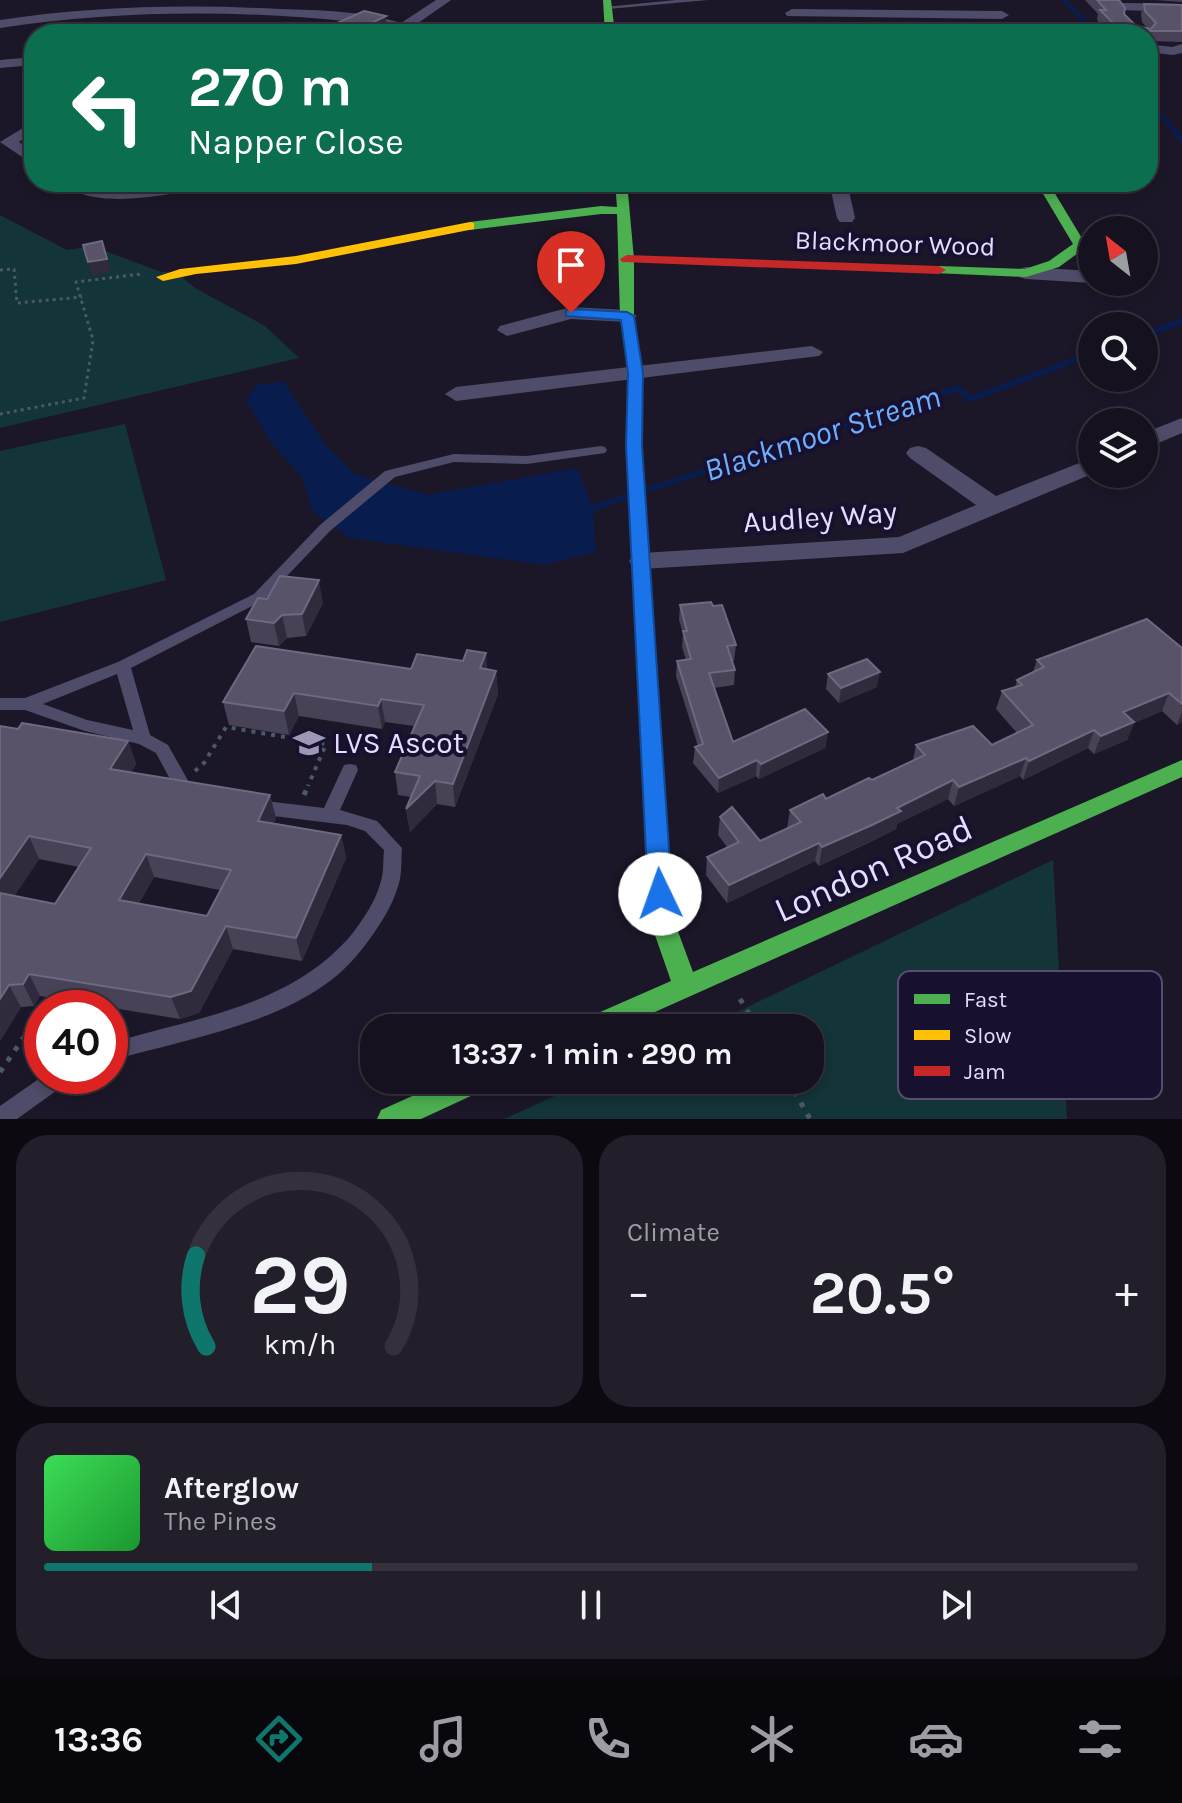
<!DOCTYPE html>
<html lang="en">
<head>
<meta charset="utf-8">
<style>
  body { margin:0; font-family:Karla,sans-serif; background:#221f2b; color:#f1f3f6; height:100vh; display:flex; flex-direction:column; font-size:30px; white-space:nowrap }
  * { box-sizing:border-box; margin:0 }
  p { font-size:26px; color:#9d9da4 }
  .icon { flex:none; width:44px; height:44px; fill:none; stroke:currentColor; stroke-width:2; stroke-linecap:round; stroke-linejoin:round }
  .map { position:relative; height:1119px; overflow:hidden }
  .drawer { display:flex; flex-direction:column; gap:16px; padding:16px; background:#0c0910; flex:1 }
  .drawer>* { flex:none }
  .guide { position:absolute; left:24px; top:24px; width:1134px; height:168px; border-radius:32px; box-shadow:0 4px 12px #0003,0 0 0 2px #34313c; background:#0b6e4f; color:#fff; overflow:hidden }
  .needle { width:52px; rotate:329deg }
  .controls { position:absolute; left:1078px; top:216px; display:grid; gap:16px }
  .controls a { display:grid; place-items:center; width:80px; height:80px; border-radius:50%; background:#15111e; box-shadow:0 4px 12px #0003,0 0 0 2px #34313c; font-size:40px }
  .speed { position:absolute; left:24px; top:990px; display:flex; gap:16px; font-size:40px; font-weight:700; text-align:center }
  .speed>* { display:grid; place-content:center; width:104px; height:104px; border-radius:50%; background:#15111e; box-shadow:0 4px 12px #0003,0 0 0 2px #34313c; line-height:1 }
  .speed .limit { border:12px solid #d22; background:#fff; color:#111 }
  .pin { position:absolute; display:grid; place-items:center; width:68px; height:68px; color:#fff; margin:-82px -34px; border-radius:50% 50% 50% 0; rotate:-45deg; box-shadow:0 0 8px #0007 }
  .pin .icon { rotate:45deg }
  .me { position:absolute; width:88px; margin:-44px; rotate:357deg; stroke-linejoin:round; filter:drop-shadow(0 0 6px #0008) }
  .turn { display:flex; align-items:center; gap:28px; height:168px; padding:0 32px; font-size:36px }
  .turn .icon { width:104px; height:104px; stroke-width:2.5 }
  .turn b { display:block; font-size:56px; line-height:68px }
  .big { font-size:60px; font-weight:700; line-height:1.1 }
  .drawer .card { flex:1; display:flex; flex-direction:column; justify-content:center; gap:12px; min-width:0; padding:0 28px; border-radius:32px; background:#221f2b }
  .drawer .dial { align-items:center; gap:0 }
  .dial svg { height:208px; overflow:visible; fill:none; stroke:#34313c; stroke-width:7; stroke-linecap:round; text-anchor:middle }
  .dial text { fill:#f1f3f6; stroke:none }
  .song { display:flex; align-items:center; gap:24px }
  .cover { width:96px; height:96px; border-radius:12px; background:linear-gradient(135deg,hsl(130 70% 55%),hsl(130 70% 35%)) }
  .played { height:8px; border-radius:4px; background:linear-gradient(90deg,#0f766e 30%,#34313c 30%) }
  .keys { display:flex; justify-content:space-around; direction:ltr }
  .heat { display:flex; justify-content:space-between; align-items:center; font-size:44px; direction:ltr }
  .drawer .tiles { flex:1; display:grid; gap:16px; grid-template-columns:1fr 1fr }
  .card:last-child { grid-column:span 2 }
  .trip { position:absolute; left:360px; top:1014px; width:464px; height:80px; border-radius:32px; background:#15111e; box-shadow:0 4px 12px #0003,0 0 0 2px #34313c; font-weight:700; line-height:80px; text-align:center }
  .menu { display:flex; height:128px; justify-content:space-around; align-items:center; background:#08070c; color:#9d9da4 }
  .menu .icon { width:56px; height:56px }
  .menu .current { color:#0f766e }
  .menu b { font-size:36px; color:#f1f3f6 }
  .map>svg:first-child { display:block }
</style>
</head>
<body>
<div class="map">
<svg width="1182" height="1119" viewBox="0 0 1182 1119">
  <rect width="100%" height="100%" fill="#1c1728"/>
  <g fill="#133438">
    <polygon points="0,215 67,250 92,246 161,272 176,272 195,288 265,326 299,358 0,428"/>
    <polygon points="125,424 166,580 0,622 0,451"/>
    <polygon points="1053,860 1067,1119 504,1119 590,1080 810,1080 810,1028 704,1028"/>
  </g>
  <polygon fill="#081c4e" points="283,381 324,443 355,474 427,495 577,468 593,508 596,552 544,565 349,538 312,511 303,479 270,441 246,400 257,385"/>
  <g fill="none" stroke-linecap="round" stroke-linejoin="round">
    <g stroke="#081c4e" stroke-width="4">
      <polyline points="1064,0 1097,34"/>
      <polyline points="1148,97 1179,137"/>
    </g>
    <polyline stroke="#081c4e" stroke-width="5" points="1178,135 1182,140"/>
    <g stroke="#081c4e" stroke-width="6">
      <polyline points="1144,335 1182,321"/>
      <polyline points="647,490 958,388 970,399 1092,354"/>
      <polyline points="593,508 627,496"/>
    </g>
    <g stroke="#4a586a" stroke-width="3" stroke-dasharray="3 4" stroke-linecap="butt">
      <polyline points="0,270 14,269 17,303 82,297"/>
      <polyline points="0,414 84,398 93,340 76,282 141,274"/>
    </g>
    <polyline stroke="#4a586a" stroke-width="4" stroke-dasharray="4 6" stroke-linecap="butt" points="195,771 204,763 226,727 326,744 308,786"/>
    <g stroke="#4a586a" stroke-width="5" stroke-dasharray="5 8" stroke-linecap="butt">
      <polyline points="304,795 309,784"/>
      <polyline points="740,999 758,1028"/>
      <polyline points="44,1008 52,995"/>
      <polyline points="0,1072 42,1011"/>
      <polyline points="788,1080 810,1119"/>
    </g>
    <g fill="#4f4c69" fill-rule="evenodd">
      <polygon points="676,0 708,0 608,9 605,7"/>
      <path d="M601,446L605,447L607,450L605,453L527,464L454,462L395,477L330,531L264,600L131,668L150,735L168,745L190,784L197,788L199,793L197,798L191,800L178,794L156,753L139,744L85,731L25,710H0V698H25L118,662L254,594L320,525L385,471L454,454L527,456ZM117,674L133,730L87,720L43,704Z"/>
      <path d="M350,764L356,765L358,770L340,810L377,821L402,848C401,858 402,869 400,879C396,898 385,917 374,933C360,953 343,973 323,986C264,1027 179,1041 110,1061V1043C195,1018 292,1006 352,934C364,918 376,901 381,881C384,871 383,860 384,850L365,831L347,825L257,814L251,812L248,807L251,802L257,800L324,808L344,765Z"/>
      <polygon points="43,1076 70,1076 67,1083 17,1119 0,1119 0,1106"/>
    </g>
    <g fill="#4f4c69" fill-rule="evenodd">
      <path d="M436,0H451L411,28L421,34C405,34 394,29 379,26C357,22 335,20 312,18C208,10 104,12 0,28V20C93,6 186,4 280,9C320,10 363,11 401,23Z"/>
      <polygon points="1124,3 1182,4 1182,12 1119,10 1119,4"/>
      <polygon points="792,9 1002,11 1009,15 1002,19 787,16 785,13"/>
      <polygon points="1148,44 1172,47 1182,44 1182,53 1173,55 1148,52"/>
      <polygon points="34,57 34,65 0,68 0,60"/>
      <polygon points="23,128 31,133 19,142 34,152 34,165 0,142"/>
      <path d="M62,182C84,182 103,189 125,188C157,188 188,182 220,182L211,187C172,193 93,213 62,182Z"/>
      <polygon points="829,182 847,182 855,218 852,222 840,222 837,218"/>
      <polygon points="1026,267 1092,271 1092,282 1095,282 1092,283 1026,279 1019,277 1016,273 1019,269"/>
      <polygon points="571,307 627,310 637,316 627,322 571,319 507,336 497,330 500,326"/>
      <polygon points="812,346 823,352 819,356 456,401 445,394 456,387"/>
      <polygon points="1182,418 1182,433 1144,449 1144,433"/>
      <polygon points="918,446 926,448 996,496 1092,458 1092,474 903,553 642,569 633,567 629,561 633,555 642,553 899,537 976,505 910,458 906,453 910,448"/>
    </g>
    <g fill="#4caf50" fill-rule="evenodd">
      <polygon points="603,0 611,0 615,34 605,34"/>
      <polygon points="615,182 627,182 634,259 634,316 642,373 642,446 673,918 693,972 1182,760 1182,777 619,1028 578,1028 582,1020 671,981 649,918 626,446 628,373 620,316 617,214 601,214 470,230 464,226 470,222 601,206 617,207"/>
      <polygon points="1036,182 1048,182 1086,245 1085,248 1059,267 1026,277 934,273 934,267 939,266 1025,269 1049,261 1073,244"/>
      <polygon points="448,1080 490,1080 486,1089 421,1119 377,1119 381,1110"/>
    </g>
    <polygon fill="#ffc107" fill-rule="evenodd" points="470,222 474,223 474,229 296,264 196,274 163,281 156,277 180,269 296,256"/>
    <polygon fill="#c62828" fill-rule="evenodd" points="627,255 939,266 946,270 939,274 622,262 620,259"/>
  </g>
  <g fill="#474256" fill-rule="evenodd">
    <polygon points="1085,0 1119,0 1124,14 1136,26 1148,29 1142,22 1141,14 1144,4 1182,5 1182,42 1148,41 1148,34 1111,34 1097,20 1098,14"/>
    <polygon points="1155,0 1182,0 1182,2"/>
    <polygon points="323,603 306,636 287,638 279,646 251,642 246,619"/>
    <polygon points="680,605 713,606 736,645 734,661 732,661 735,670 734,685 714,688 733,742 828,732 825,748 759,779 756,776 718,793 693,763 695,747 698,746 676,676 677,661 686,660 682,647 683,633 679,620"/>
    <polygon points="1182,648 1182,722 1177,725 1162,711 1134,723 1127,740 1094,754 1088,748 1023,780 1020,776 954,806 948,799 897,824 896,829 868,843 819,866 815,861 727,903 706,875 707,857 727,847 718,835 720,817 760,841 787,828 790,810 826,799 872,780 913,760 916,745 992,745 1017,733 996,709 1002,691 1015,687 1017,680 1033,672 1037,660"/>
    <polygon points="411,669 487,669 496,671 498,694 455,807 437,804 410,832 406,809 411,797 398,795 395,772 414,726 385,722 382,729 299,716 289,735 229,725 223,702"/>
    <polygon points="828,674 877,687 839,703 826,689"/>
    <path d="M18,729L128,741L136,764L131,772L270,795L276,818L274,823L341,835L346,858L302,961L233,949L199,1013L180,1019L40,996L34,1006L21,1007L0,1041ZM39,859L79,867L55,904L14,896ZM154,877L220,890L207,916L139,903Z"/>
  </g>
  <g fill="#2f2a3c">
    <polygon points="386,16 387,31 382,34 349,34"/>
    <polygon points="107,259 110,272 92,276 88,262"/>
    <polygon points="319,580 323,603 306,636 302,614"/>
    <polygon points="282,615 287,638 279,646 274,623"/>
    <polygon points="486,653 488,676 480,668"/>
    <polygon points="496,671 498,694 455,807 453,784"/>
    <polygon points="880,672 877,687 839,703 841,688"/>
    <polygon points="294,693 299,716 289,735 284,711"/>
    <polygon points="1169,693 1162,711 1134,723 1127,740 1094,754 1101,736 1123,712"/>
    <polygon points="381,699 385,722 382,729 378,706"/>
    <polygon points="1182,712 1182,722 1177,725"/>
    <polygon points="1094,730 1088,748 1023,780 1029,761"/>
    <polygon points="828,732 825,748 759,779 761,764"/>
    <polygon points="128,741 136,764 119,792 110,769"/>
    <polygon points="1026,758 1020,776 954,806 959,787"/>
    <polygon points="757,760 756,776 718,793 719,778"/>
    <polygon points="953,780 948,799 897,824 896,829 819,866 822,847"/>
    <polygon points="435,781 437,804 410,832 406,809"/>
    <polygon points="270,795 276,818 264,844 258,821"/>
    <polygon points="341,835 346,858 302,961 296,938"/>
    <polygon points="29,836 39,859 2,915 0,910 0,878"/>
    <polygon points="819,843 815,861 727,903 729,885"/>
    <polygon points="146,854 154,877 128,923 119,900"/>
    <polygon points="226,926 233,949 199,1013 180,1019 171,997"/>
    <polygon points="29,974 40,996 34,1006 23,984"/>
    <polygon points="9,985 21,1007 0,1041 0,999"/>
  </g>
  <g fill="#585368" stroke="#6e6880" stroke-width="2" fill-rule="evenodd">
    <polygon points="1097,0 1119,0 1125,8 1124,14 1136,26 1151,29 1156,23 1145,11 1144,4 1182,5 1182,31 1121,31 1100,10 1106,10"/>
    <polygon points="364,11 386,16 349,34 328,34 317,32"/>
    <polygon points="102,241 107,259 88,262 83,245"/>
    <polygon points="280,576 319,580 302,614 282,615 274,623 246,619 258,598 267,599"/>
    <polygon points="711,602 713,606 722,605 736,645 727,646 735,670 709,673 733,742 805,709 828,732 761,764 757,760 719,778 695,747 703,744 677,661 691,659 683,631 687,631 680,605"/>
    <polygon points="1147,619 1182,648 1182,704 1169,693 1123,712 1134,722 1101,736 1094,730 1029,761 1026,758 959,787 953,780 897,808 901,811 872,825 822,847 819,843 729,885 707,857 739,842 720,817 732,807 760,841 801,822 790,810 823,794 826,799 869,778 872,780 925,755 916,745 973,726 992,745 1033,725 1002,691 1022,685 1017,680 1044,667 1037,660"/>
    <polygon points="256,646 411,669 417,654 463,661 467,650 486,653 480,668 496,671 453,784 435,781 406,809 420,776 395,772 424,705 381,699 378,706 294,693 284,711 223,702"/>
    <polygon points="867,659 880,672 841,688 828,674"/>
    <path d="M22,723L128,741L110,769L270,795L258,821L341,835L296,938L226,926L191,991L171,997L29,974L23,984L9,985L0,999V893L55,904L91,848L29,836L0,878V726L18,729ZM146,854L231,870L207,916L119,900Z"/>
  </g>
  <polygon fill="#1a73e8" stroke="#114b97" stroke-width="2" points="571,309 627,312 634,316 643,373 642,446 672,894 668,901 660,904 651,901 648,894 626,446 628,373 621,320 566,316 566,310"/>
  <defs>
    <symbol id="school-bare" viewBox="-9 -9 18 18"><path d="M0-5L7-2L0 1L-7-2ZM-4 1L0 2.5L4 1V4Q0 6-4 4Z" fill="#9e98b4" stroke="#18102f" stroke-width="2.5" paint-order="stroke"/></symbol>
  </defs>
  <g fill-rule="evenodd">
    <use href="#school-bare" x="287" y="721" width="44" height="44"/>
  </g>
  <g text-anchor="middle" stroke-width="8" stroke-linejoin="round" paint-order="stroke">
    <g font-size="26" fill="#e4deff" stroke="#18102f">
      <text transform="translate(895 243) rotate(2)" y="9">Blackmoor Wood</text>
    </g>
    <g font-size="30" fill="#e4deff" stroke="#18102f">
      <text transform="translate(820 517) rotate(-4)" y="10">Audley Way</text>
    </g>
    <g font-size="30" fill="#e4deff" stroke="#18102f" text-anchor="start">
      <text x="333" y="753">LVS Ascot</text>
    </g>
    <g font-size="32" font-style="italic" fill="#6cafff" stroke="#18102f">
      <text transform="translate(822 433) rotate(-18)" y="11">Blackmoor Stream</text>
    </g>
    <g font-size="36" fill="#e4deff" stroke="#18102f">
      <text transform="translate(873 868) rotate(-24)" y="13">London Road</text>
    </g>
  </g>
  <rect x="898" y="971" width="264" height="128" rx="12" fill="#18102f" stroke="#554e6d" stroke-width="2"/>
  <rect x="914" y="994" width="36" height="10" fill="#4caf50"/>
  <rect x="914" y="1030" width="36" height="10" fill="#ffc107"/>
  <rect x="914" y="1066" width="36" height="10" fill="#c62828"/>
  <g font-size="22" fill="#e4deff">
    <text x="964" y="1007">Fast</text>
    <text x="964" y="1043">Slow</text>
    <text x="964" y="1079">Jam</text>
  </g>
</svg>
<div class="controls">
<a><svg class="needle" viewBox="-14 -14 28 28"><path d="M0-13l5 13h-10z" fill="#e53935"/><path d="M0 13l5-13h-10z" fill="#9d9da4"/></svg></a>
<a><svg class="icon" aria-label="search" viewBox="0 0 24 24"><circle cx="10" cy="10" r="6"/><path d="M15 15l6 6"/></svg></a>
<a><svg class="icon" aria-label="layers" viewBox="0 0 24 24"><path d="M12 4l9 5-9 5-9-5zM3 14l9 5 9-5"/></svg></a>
</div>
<div class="speed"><div class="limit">40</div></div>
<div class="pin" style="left:571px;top:313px;background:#d93025"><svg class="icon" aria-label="arrive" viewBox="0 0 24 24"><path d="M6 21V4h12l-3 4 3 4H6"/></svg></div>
<svg class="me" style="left:660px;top:894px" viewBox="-20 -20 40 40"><circle r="19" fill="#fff"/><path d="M0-13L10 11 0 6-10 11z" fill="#1a73e8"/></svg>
<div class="trip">13:37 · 1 min · 290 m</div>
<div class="guide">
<div class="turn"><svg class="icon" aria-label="left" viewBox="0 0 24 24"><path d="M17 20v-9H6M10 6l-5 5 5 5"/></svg><div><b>270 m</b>Napper Close</div></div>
</div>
</div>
<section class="drawer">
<div class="tiles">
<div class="card dial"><svg viewBox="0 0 100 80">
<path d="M14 69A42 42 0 1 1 86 69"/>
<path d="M14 69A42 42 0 0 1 10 34" stroke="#0f766e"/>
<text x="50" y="56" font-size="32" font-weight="700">29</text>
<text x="50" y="72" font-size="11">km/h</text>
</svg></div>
<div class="card"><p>Climate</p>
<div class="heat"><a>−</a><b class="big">20.5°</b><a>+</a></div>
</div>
<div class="card">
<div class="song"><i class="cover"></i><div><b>Afterglow</b><p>The Pines</p></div></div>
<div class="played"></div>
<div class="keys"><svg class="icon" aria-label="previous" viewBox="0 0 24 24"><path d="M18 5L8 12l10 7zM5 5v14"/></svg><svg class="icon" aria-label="pause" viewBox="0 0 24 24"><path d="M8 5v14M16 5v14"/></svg><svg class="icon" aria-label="next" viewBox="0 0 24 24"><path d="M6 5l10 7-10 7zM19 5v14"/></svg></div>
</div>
</div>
</section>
<nav class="menu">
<b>13:36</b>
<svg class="icon current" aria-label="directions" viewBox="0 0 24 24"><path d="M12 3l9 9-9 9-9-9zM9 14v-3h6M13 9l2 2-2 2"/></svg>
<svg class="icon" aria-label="music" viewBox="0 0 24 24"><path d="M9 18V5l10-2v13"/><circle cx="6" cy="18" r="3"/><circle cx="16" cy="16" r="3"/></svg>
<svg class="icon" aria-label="phone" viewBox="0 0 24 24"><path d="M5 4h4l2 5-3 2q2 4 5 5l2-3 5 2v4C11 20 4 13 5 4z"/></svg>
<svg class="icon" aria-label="climate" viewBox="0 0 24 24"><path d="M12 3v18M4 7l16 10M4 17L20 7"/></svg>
<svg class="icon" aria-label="car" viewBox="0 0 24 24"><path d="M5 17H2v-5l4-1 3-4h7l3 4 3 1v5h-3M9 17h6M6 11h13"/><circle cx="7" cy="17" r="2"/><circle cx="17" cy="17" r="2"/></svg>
<svg class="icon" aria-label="filters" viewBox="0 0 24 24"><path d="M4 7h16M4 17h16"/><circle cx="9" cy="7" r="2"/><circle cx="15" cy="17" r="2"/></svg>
</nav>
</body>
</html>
